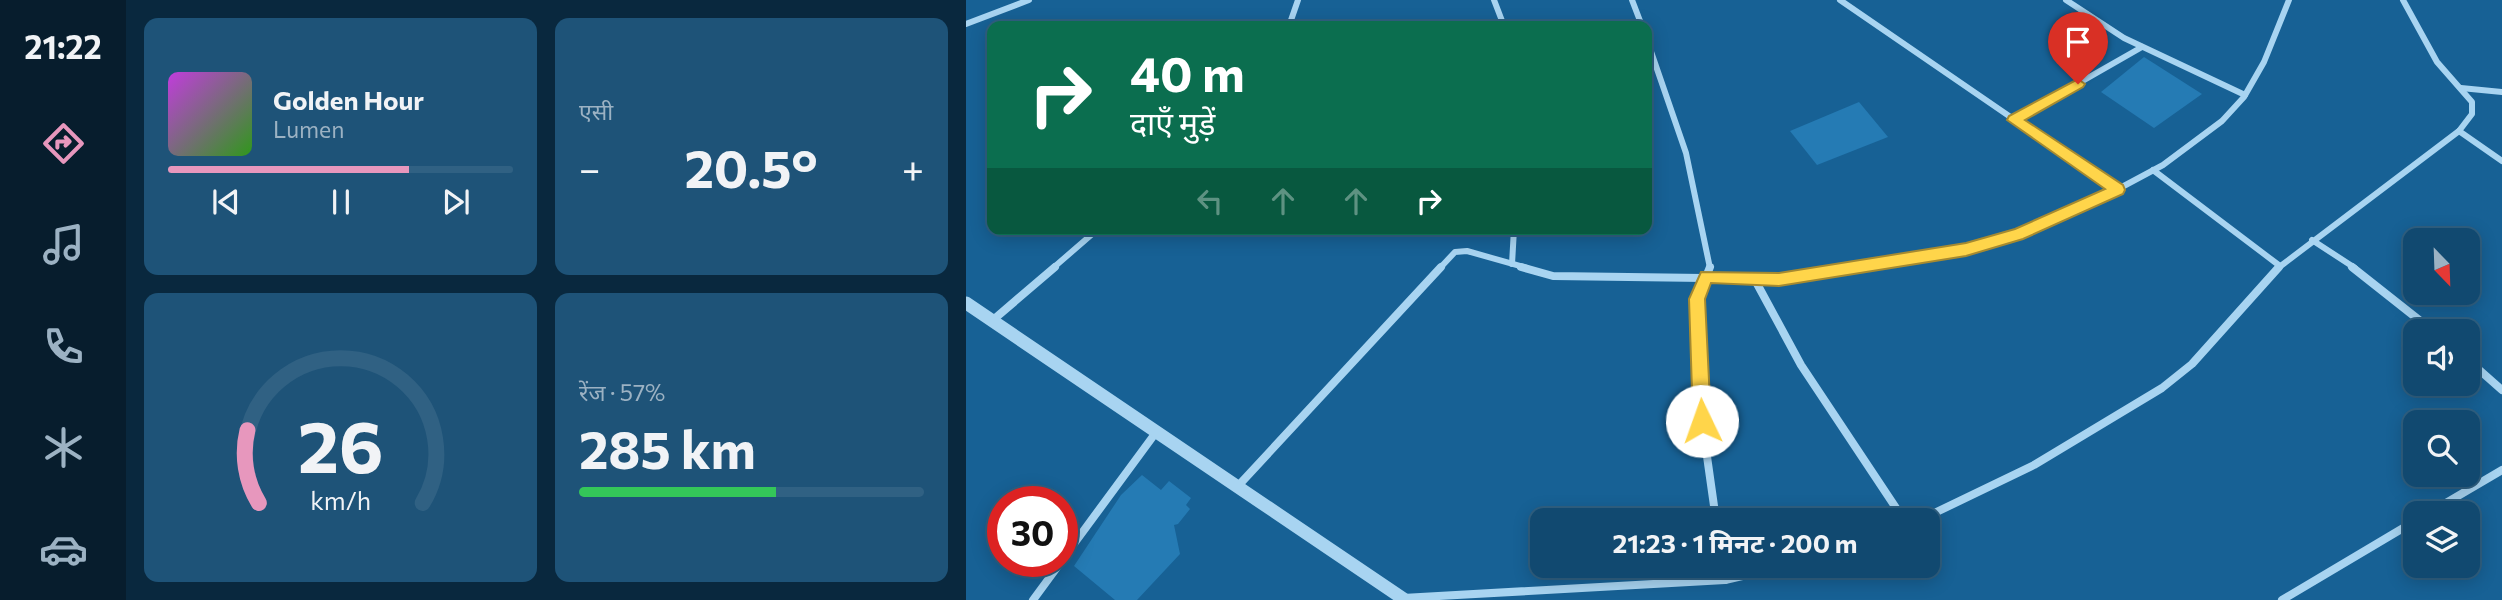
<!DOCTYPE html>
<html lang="hi">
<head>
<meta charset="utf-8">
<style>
  body { margin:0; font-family:Commissioner,"Noto Sans Devanagari",sans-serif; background:#1e5378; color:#f1f3f6; height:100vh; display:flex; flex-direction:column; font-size:26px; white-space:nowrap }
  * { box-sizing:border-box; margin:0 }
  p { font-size:23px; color:#9cb2c3 }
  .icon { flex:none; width:38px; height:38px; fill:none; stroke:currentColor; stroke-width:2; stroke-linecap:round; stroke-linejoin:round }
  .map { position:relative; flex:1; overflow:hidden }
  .panel { display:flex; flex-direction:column; gap:18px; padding:18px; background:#09283e; width:840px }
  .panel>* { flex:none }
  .hud { position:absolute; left:21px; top:21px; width:665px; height:214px; border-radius:14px; box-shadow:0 4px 18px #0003,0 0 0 2px #306183; background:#0b6e4f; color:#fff; overflow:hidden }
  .needle { width:46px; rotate:157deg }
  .fabs { position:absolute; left:1437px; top:228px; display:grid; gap:14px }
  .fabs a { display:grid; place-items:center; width:77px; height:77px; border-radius:14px; background:#114970; box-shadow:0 4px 18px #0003,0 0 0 2px #306183; font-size:35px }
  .speed { position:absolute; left:21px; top:486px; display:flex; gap:14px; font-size:35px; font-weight:700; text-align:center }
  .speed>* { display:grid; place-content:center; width:91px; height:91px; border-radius:50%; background:#114970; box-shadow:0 4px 18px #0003,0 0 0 2px #306183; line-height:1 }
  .speed .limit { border:10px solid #d22; background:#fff; color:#111 }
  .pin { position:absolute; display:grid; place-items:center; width:60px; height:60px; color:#fff; margin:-72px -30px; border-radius:50% 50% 50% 0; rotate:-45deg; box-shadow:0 0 7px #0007 }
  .pin .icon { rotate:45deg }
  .me { position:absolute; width:77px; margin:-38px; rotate:357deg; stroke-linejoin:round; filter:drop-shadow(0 0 5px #0008) }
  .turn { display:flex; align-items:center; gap:24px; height:147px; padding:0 28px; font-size:32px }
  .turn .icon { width:91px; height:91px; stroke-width:2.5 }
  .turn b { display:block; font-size:49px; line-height:60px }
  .lanes { display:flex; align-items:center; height:66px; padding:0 28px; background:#0003; justify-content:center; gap:35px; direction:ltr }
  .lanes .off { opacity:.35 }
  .big { font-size:52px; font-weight:700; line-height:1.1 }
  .panel .tile { flex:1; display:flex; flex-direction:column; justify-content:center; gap:10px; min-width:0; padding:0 24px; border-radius:14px; background:#1e5378 }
  .panel .dial { align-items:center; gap:0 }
  .dial svg { height:182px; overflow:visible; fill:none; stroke:#306183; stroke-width:7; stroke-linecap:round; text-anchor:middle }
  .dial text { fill:#f1f3f6; stroke:none }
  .song { display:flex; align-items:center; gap:21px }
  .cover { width:84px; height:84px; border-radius:10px; background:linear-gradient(135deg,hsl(290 70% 55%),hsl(110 70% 35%)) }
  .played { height:7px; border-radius:4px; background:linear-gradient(90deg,#e797bd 70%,#306183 70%) }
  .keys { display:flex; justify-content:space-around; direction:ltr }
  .heat { display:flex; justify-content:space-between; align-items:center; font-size:38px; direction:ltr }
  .charge { height:10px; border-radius:5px; background:linear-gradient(90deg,#34c759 57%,#306183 0) }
  .panel .tiles { flex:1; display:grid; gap:18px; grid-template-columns:repeat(2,1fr) }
  .trip { position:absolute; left:564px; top:508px; width:410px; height:70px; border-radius:14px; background:#114970; box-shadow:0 4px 18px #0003,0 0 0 2px #306183; font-weight:700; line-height:70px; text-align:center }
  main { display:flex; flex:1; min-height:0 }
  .dock { display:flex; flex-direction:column; width:126px; justify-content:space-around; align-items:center; background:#071d2d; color:#9cb2c3 }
  .dock .icon { width:49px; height:49px }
  .dock .selected { color:#e797bd }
  .dock b { font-size:32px; color:#f1f3f6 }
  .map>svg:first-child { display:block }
</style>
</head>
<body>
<main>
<nav class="dock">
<b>21:22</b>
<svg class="icon selected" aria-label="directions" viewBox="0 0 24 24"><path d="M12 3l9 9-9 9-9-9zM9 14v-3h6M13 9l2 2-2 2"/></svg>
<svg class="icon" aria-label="music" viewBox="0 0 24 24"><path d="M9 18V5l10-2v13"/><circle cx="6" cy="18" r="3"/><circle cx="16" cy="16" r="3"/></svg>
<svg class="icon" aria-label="phone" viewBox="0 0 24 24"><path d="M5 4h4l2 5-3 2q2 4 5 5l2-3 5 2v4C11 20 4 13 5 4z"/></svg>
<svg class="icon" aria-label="climate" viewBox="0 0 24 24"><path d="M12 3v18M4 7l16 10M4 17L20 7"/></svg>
<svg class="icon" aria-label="car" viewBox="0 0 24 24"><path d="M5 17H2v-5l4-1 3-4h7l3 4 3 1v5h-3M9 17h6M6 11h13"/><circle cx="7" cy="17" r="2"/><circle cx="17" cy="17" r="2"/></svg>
</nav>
<section class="panel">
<div class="tiles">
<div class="tile">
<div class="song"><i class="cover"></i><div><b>Golden Hour</b><p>Lumen</p></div></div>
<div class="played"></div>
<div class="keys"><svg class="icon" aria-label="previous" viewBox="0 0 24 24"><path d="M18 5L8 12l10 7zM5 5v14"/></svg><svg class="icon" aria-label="pause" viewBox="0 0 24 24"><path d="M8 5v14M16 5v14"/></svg><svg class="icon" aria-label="next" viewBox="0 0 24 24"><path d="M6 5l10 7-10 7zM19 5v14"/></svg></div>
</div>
<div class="tile"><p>एसी</p>
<div class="heat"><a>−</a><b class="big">20.5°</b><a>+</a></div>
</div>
<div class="tile dial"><svg viewBox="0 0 100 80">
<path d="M14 69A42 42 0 1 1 86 69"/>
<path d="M14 69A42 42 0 0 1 9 37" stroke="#e797bd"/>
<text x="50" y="56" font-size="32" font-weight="700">26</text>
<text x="50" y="72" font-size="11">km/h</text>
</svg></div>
<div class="tile"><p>रेंज · 57%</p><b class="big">285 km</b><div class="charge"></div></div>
</div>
</section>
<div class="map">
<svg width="1536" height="600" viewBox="0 0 1536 600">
  <rect width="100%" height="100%" fill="#176195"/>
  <g fill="#257bb4">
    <polygon points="1178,57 1236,94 1188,128 1135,92"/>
    <polygon points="893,102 922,137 851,165 824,131"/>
    <polygon points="176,475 195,490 203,481 225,498 220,505 224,509 212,524 208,525 214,554 171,600 149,600 108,566 155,495"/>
  </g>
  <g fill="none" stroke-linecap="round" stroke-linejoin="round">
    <g stroke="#a8d4f1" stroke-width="6">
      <polyline points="528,0 538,26"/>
      <polyline points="666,0 676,26"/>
      <polyline points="874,0 1151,190"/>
      <polyline points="1100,0 1158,38 1279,95"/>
      <polyline points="0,24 63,0"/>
      <polyline points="323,26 332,0"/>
      <polyline points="681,40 720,153 744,268"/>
      <polyline points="1495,88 1536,92"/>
      <polyline points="1048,120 1176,47"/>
      <polyline points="1493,131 1536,161"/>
      <polyline points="1187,170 1314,266"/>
      <polyline points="1346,240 1389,268"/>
      <polyline points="546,264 548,229"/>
      <polyline points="87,268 132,229"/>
      <polyline points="474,268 489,252 501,251 561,268"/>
      <polyline points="877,268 1026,244 1126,203 1197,165 1256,121 1278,97 1298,62 1323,0"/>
      <polyline points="1312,268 1493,131 1506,114 1506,102 1471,62 1437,0"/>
    </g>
    <g stroke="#a8d4f1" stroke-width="8">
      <polyline points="555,267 587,276 813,279 888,267"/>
      <polyline points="744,267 731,299 736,421 750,520"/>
      <polyline points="1386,267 1467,331"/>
      <polyline points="789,280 835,365 938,520"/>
      <polyline points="27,320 89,267"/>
      <polyline points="1502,360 1536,390"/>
      <polyline points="272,486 475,267"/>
      <polyline points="1463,513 1536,470"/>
      <polyline points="954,520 1068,465 1196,388 1226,364 1313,267"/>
      <polyline points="96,560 191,431"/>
      <polyline points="757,565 759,580"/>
      <polyline points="437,598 759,580 824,565"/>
      <polyline points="67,600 95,562"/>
      <polyline points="1316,600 1449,521"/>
    </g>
    <polyline stroke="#a8d4f1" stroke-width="13" points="0,303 439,600"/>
  </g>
  <polygon fill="#ffd54a" stroke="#a68a30" stroke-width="2" points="1112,79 1119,84 1117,87 1059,120 1157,185 1159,190 1157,194 1057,239 1000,256 813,286 745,283 739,299 745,421 742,426 736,429 730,426 727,421 723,299 735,272 813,273 1000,243 1049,229 1139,189 1041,120 1043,116"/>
</svg>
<div class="fabs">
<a><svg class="needle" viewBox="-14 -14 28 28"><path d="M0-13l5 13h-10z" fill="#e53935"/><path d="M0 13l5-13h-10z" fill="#9cb2c3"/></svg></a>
<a><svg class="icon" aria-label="sound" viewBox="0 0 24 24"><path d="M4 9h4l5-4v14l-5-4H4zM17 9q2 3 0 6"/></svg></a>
<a><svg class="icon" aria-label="search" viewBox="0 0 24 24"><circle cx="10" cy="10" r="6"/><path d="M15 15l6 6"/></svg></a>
<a><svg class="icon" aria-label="layers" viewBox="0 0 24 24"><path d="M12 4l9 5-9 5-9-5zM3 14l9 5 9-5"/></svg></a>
</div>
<div class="speed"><div class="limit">30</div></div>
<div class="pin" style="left:1112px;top:84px;background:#d93025"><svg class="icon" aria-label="arrive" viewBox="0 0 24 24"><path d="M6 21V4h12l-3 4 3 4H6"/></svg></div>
<svg class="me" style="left:736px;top:421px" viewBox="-20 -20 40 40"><circle r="19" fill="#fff"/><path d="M0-13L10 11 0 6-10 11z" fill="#ffd54a"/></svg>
<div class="trip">21:23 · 1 मिनट · 200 m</div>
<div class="hud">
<div class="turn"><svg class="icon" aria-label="right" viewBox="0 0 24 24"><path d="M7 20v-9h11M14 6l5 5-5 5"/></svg><div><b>40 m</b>दाएँ मुड़ें</div></div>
<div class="lanes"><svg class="icon off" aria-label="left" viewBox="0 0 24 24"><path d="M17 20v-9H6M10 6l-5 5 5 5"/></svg><svg class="icon off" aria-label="ahead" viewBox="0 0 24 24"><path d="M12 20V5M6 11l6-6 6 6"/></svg><svg class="icon off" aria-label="ahead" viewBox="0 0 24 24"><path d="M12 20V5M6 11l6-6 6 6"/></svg><svg class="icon" aria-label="right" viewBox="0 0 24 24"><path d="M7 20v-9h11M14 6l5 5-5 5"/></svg></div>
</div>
</div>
</main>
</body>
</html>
